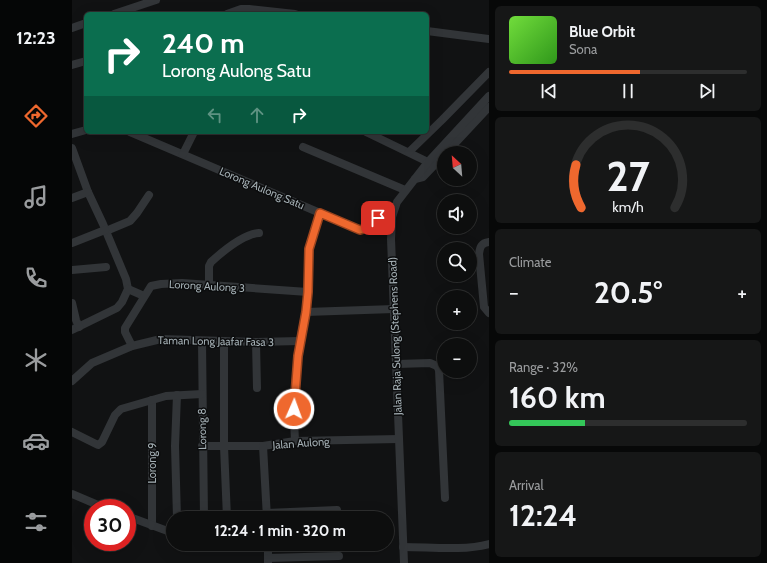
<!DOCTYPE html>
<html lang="en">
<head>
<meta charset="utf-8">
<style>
  body { margin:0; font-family:Cabin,sans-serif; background:#161717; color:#f1f3f6; height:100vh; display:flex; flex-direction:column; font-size:15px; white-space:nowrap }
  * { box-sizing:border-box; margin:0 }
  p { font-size:13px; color:#9a9c9e }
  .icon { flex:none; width:22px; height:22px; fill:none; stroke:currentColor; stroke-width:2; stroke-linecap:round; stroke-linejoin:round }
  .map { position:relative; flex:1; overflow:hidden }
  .drawer { display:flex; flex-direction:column; gap:6px; padding:6px; background:#070808; width:278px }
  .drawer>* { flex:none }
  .hud { position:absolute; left:12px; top:12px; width:345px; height:122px; border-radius:6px; box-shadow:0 4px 16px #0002,0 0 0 1px #2d2e2e; background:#0b6e4f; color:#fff; overflow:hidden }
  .needle { width:26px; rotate:334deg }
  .buttons { position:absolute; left:365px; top:146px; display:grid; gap:8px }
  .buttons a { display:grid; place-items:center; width:40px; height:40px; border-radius:50%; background:#0d0e0e; box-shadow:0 4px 16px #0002,0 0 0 1px #2d2e2e; font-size:20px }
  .speed { position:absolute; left:12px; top:499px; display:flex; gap:8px; font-size:20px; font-weight:700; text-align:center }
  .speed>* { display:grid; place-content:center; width:52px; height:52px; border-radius:50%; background:#0d0e0e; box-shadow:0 4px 16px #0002,0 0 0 1px #2d2e2e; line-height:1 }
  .speed .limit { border:6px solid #d22; background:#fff; color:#111 }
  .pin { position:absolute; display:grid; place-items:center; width:34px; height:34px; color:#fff; margin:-17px; border-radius:8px; box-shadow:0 2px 6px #0006 }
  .me { position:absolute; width:44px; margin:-22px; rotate:2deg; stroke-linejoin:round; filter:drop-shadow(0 0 3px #0008) }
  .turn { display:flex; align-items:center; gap:14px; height:84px; padding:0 12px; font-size:18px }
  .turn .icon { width:52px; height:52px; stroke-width:2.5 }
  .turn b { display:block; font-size:28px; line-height:34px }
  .lanes { display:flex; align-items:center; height:38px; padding:0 12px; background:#0003; justify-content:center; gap:20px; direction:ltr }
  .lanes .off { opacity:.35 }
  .big { font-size:30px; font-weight:700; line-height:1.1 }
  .drawer .tile { flex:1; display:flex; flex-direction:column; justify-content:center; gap:6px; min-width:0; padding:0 14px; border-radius:6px; background:#161717 }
  .drawer .dial { align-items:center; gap:0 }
  .dial svg { height:104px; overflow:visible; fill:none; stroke:#2d2e2e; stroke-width:7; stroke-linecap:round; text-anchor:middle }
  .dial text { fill:#f1f3f6; stroke:none }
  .song { display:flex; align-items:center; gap:12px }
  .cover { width:48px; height:48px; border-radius:6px; background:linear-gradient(135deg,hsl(100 70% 55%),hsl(110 70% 35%)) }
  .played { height:4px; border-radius:2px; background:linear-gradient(90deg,#ef682e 55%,#2d2e2e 55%) }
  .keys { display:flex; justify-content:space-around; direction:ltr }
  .heat { display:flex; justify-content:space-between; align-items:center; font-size:22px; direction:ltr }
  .charge { height:6px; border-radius:3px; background:linear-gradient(90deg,#34c759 32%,#2d2e2e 0) }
  .trip { position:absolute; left:94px; top:511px; width:228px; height:40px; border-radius:20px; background:#0d0e0e; box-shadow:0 4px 16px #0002,0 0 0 1px #2d2e2e; font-weight:700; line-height:40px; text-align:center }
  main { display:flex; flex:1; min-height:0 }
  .tab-bar { display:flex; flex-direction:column; width:72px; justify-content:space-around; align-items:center; background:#050606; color:#9a9c9e }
  .tab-bar .icon { width:28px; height:28px }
  .tab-bar .selected { color:#ef682e }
  .tab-bar b { font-size:18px; color:#f1f3f6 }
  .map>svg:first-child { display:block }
</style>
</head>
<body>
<main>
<nav class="tab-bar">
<b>12:23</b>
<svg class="icon selected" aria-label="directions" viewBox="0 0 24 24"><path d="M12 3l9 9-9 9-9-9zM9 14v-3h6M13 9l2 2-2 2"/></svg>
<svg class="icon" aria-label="music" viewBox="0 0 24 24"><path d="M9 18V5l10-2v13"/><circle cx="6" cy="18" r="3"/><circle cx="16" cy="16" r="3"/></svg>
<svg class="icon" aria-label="phone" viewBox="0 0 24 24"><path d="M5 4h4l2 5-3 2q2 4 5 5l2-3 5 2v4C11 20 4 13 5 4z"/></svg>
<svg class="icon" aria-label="climate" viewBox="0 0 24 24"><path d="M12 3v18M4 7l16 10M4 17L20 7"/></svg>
<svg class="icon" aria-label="car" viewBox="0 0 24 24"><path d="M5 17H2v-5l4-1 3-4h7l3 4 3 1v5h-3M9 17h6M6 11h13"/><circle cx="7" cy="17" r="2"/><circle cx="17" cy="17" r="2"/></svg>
<svg class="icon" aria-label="filters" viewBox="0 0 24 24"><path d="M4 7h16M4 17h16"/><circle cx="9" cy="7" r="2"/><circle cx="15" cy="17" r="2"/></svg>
</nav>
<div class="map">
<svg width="417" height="563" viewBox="0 0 417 563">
  <rect width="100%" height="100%" fill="#111213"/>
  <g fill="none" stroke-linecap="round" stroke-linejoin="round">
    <g stroke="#323538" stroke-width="8">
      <polyline points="42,14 84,0"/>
      <polyline points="155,14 169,9 177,9 223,14"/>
      <polyline points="0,28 14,23"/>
      <polyline points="355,31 417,39"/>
      <polyline points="0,65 14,61"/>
      <path d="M58,132L288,230C297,230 299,220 306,217C311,216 315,217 320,217"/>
      <polyline points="294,132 356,162"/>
      <polyline points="0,134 14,130"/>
      <polyline points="231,147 333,190"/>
      <polyline points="0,148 16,192 31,224 54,279 56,289 50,302 45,308 0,330"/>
      <polyline points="337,152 370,120 417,72"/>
      <polyline points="374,153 417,107"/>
      <polyline points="111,154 122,132"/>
      <polyline points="343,179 351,177 372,155"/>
      <polyline points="0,198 16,192"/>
      <polyline points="34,231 58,221 65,213 77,195"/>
      <path d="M417,242C409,243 408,247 407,254L412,307L417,313"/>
      <polyline points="0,243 33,230"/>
      <polyline points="0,270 34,267"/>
      <path d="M137,285V266L139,262C150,252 172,234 187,233"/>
      <polyline points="56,289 72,296"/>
      <polyline points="0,303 4,320 7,327"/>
      <polyline points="234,312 322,309"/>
      <polyline points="130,341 132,518"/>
      <polyline points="152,341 152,446 155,518"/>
      <polyline points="184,342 185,388"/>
      <polyline points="60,346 53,332 53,328 79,286 89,284 110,283 236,292"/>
      <polyline points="325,364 358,363 365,366 367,370 373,498"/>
      <polyline points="0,381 20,363 60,346 89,339 184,342 228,341"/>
      <polyline points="105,395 103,446 105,518"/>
      <polyline points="80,400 80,526"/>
      <polyline points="0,432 26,445 30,442 43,415 49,409 94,396 130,394"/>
      <polyline points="223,441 222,420 223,386 228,341 235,304 237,249 248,213"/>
      <polyline points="130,446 191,446 223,441 327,439"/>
      <polyline points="191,446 195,518"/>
      <polyline points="0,494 33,508"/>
      <polyline points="195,513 265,510"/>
      <polyline points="55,516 101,533"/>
      <polyline points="196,544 196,563"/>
      <path d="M331,547C359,547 390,551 417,544"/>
      <polyline points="196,558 267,556"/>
      <polyline points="332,563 319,239 320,217 325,202 356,162 417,96"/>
    </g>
  </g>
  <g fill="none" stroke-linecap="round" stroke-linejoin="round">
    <defs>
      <polyline id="route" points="222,409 226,356 234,312 236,292 237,249 248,213 288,230 295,228 306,218"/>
    </defs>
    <use href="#route" stroke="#9b441e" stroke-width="10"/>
    <use href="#route" stroke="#ef682e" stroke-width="7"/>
  </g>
  <g text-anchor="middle" stroke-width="3" stroke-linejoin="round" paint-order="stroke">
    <g font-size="11" fill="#a3aeb3" stroke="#0c0d0e">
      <text transform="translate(190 188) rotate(23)" y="4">Lorong Aulong Satu</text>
      <text transform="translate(135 286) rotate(3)" y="4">Lorong Aulong 3</text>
      <text transform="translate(323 336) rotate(-92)" y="4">Jalan Raja Sulong (Stephens Road)</text>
      <text transform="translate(144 341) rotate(1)" y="4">Taman Long Jaafar Fasa 3</text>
      <text transform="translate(130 429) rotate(-91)" y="4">Lorong 8</text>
      <text transform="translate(229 443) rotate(-4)" y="4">Jalan Aulong</text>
      <text transform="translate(80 463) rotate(-90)" y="4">Lorong 9</text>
    </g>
  </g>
</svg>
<div class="buttons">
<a><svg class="needle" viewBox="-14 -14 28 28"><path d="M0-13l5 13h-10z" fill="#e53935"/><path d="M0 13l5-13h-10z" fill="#9a9c9e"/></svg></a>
<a><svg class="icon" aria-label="sound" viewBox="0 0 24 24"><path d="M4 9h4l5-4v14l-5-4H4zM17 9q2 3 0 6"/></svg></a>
<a><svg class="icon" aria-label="search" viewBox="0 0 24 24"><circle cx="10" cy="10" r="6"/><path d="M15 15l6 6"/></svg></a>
<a>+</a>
<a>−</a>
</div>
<div class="speed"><div class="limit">30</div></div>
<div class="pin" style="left:306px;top:218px;background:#d93025"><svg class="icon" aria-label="arrive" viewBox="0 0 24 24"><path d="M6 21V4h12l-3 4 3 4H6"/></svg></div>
<svg class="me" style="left:222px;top:409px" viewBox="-20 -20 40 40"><circle r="17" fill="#ef682e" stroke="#fff" stroke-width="3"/><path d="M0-11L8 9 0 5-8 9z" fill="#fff"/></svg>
<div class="trip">12:24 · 1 min · 320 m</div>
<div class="hud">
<div class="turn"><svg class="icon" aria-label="right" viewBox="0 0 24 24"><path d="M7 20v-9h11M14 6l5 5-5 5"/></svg><div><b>240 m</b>Lorong Aulong Satu</div></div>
<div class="lanes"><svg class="icon off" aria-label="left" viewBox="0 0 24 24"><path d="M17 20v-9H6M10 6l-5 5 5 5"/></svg><svg class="icon off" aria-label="ahead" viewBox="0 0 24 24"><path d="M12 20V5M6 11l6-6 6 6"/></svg><svg class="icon" aria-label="right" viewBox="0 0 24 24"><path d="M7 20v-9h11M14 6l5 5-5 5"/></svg></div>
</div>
</div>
<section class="drawer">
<div class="tile">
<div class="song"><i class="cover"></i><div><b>Blue Orbit</b><p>Sona</p></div></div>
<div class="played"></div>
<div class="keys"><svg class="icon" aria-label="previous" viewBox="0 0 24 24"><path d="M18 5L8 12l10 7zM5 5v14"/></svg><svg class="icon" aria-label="pause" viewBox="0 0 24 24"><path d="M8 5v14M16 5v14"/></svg><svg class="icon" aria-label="next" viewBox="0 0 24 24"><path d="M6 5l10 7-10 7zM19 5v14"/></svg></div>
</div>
<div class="tile dial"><svg viewBox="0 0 100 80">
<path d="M14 69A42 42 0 1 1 86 69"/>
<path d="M14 69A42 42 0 0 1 10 36" stroke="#ef682e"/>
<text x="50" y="56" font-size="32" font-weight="700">27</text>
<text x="50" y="72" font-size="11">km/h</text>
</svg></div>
<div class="tile"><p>Climate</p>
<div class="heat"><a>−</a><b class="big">20.5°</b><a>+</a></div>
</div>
<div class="tile"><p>Range · 32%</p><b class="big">160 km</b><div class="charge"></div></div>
<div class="tile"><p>Arrival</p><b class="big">12:24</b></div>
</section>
</main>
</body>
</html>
